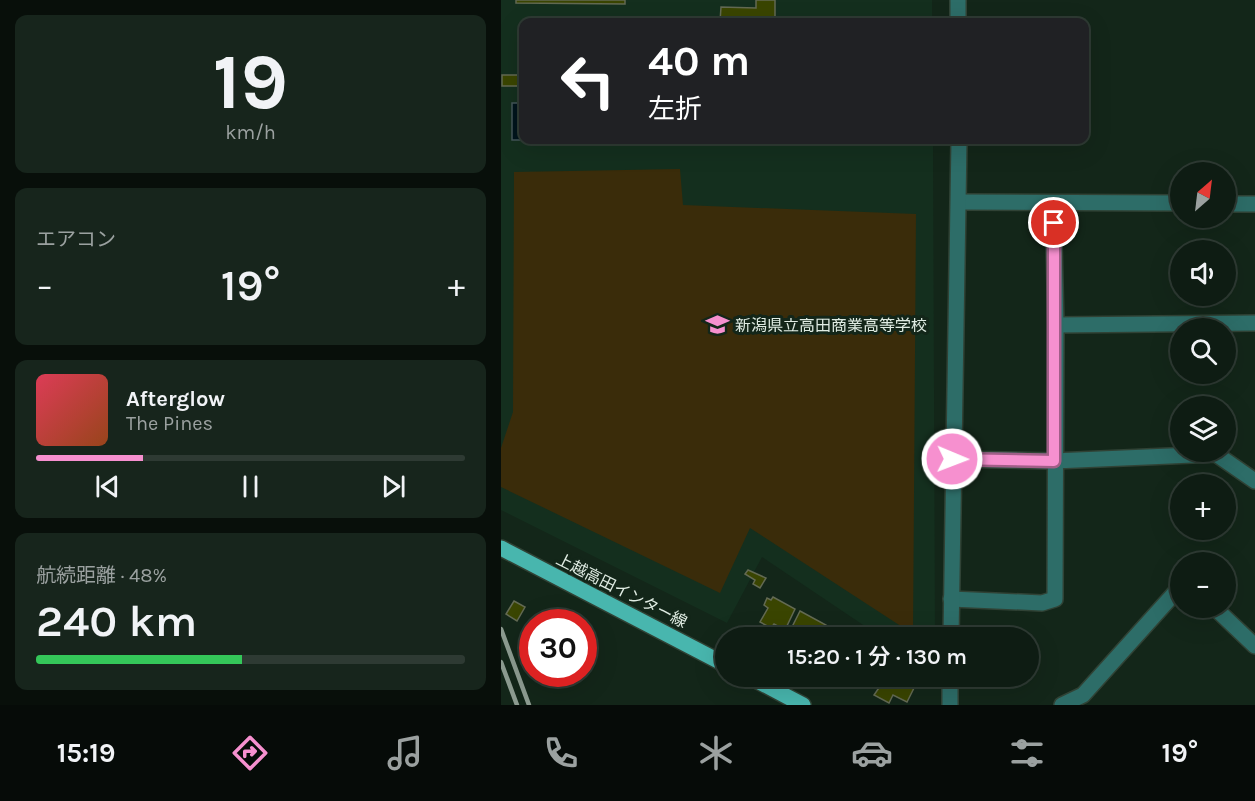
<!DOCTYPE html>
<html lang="ja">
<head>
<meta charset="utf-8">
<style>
  body { margin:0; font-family:Karla,"Noto Sans JP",sans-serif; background:#17251c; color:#f1f3f6; height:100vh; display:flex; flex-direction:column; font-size:22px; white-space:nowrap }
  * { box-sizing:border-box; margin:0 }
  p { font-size:20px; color:#9ba1a0 }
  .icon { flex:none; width:33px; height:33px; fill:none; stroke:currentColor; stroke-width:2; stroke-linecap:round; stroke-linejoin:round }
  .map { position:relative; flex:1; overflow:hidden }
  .sheet { display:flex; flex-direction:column; gap:15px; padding:15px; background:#080f0a; width:501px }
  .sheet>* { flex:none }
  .top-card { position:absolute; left:18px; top:18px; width:570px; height:126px; border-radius:12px; box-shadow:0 6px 24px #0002,0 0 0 2px #2e3a33; background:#202124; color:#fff; overflow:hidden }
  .needle { width:39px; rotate:28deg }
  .fabs { position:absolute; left:669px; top:162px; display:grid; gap:12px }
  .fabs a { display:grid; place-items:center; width:66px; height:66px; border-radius:50%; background:#0e1c13; box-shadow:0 6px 24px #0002,0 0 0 2px #2e3a33; font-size:30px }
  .speed { position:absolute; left:18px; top:609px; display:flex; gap:12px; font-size:30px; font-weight:700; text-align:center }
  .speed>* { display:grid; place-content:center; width:78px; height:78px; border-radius:50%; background:#0e1c13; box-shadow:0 6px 24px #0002,0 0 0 2px #2e3a33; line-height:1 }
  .speed .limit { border:9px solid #d22; background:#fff; color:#111 }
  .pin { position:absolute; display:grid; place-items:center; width:51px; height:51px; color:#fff; margin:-26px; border:3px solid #fff; border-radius:50%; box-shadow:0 2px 6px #0007 }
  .me { position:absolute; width:66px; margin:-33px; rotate:91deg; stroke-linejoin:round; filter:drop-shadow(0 0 4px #0008) }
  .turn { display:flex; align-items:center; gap:21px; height:126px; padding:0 30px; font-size:27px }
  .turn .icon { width:78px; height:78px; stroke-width:2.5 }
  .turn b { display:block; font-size:42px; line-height:51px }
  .big { font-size:45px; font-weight:600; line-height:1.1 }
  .sheet .tile { flex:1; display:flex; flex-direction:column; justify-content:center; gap:9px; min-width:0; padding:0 21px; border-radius:12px; background:#17251c }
  .sheet .dial { align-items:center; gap:0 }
  .dial b { font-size:78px; line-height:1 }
  .song { display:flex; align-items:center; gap:18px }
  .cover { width:72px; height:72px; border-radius:9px; background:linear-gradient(135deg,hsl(350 70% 55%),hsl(20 70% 35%)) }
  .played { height:6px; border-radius:3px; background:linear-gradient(90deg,#f690cf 25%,#2e3a33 25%) }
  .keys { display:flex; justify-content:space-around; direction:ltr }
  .heat { display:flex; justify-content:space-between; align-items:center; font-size:33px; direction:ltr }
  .charge { height:9px; border-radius:4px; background:linear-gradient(90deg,#34c759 48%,#2e3a33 0) }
  .trip { position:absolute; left:214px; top:627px; width:324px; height:60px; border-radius:30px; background:#0e1c13; box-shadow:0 6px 24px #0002,0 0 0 2px #2e3a33; font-weight:600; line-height:60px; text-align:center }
  .tab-bar { display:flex; height:96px; justify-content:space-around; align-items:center; background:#060b08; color:#9ba1a0 }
  .tab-bar .icon { width:42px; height:42px }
  .tab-bar .on { color:#f690cf }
  .tab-bar b { font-size:27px; color:#f1f3f6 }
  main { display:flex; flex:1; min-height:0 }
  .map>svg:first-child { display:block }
</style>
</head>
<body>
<main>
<section class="sheet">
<div class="tile dial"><b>19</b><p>km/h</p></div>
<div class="tile"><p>エアコン</p>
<div class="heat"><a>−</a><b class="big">19°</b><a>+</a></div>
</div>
<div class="tile">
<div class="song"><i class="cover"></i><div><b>Afterglow</b><p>The Pines</p></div></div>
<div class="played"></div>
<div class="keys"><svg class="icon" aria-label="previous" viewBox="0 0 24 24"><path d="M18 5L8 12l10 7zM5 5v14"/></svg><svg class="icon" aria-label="pause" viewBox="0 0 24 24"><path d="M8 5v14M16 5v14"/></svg><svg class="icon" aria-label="next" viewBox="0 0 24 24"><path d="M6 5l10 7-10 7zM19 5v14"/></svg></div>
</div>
<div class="tile"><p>航続距離 · 48%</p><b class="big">240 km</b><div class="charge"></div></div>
</section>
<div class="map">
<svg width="754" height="705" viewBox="0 0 754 705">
  <rect width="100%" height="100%" fill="#132619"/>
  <polygon fill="#142f1e" points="0,0 431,0 431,22 22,22 22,140 432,140 434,637 380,637 261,557 226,623 0,510"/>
  <polygon fill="#3a2c0a" points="179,169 182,205 415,214 412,634 249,528 219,593 0,487 0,448 12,412 13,172"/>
  <polygon fill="#00141c" stroke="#435558" stroke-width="1.5" points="11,103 22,103 22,140 70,140 11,140"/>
  <g fill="#3a4501" stroke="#636a53" stroke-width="1.5">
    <polygon points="15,0 124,0 124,4 15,3"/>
    <polygon points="255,0 274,0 274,22 219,22 220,7 255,8"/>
    <rect x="1" y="75" width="21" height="11"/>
    <polygon points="247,570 265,578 259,588 252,584 254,580 244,574"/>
    <polygon points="272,597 294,609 284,630 273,624 270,628 259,622 267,608 263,605 266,598 270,600"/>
    <polygon points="13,601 24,607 16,621 5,614"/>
    <polygon points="299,611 325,625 319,638 303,638 299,635 300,632 291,627"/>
    <polygon points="345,676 361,676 355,686 344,680"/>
    <polygon points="386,676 419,676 406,702 392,695 388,703 373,695"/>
  </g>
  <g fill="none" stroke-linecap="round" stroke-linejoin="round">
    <defs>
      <g id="minor">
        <polyline points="457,0 457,22"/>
        <polyline points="459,202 680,203"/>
        <polyline points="724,204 754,204"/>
        <polyline points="555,325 754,323"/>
        <polyline points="451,459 553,461 715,454 754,481"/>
        <polyline points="450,599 541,603 554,599 555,325 552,203"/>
        <polyline points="714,608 754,646"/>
        <polyline points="450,638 458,140"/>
        <polyline points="449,705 449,676"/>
        <polyline points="561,705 582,695 680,586"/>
      </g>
      <g id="primary">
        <polyline points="0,548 225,665"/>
        <polyline points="247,676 302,705"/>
      </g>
    </defs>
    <use href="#minor" stroke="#304235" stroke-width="18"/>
    <use href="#primary" stroke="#304235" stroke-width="18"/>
    <use href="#minor" stroke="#2d6d68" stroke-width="15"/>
    <use href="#primary" stroke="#48b6ae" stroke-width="15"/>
    <g stroke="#8c9b90" stroke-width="4.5">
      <polyline points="0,629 28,705"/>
      <polyline points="0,662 16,705"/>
    </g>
  </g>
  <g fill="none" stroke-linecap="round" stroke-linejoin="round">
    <defs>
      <polyline id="route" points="451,459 553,461 553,223"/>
    </defs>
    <use href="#route" stroke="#a05e87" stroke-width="15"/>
    <use href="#route" stroke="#f690cf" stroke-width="10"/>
  </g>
  <defs>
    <symbol id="school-bare" viewBox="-9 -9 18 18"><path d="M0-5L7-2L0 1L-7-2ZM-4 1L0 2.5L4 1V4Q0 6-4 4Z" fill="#f690cf" stroke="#132619" stroke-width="2.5" paint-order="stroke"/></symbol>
  </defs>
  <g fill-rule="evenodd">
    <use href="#school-bare" x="200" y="308" width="33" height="33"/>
  </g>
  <g text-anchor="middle" stroke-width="6" stroke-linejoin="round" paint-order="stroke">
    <g font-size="16" fill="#e0ece3" stroke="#132619" text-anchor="start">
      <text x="234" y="331">新潟県立高田商業高等学校</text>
    </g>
    <g font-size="16" fill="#e0ece3" stroke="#132619">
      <text transform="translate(121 590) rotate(27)" y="6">上越高田インター線</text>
    </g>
  </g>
</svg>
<div class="fabs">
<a><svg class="needle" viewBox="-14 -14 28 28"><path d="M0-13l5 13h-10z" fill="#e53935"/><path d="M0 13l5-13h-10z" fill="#9ba1a0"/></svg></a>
<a><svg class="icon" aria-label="sound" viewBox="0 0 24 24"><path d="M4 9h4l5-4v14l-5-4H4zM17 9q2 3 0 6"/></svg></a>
<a><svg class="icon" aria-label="search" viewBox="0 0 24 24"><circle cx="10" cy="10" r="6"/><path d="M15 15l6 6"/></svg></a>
<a><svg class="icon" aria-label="layers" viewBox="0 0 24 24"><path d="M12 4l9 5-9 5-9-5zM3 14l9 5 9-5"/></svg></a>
<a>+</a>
<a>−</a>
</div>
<div class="speed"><div class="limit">30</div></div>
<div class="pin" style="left:553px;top:223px;background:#d93025"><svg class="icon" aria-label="arrive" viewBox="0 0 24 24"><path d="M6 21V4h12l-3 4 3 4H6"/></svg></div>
<svg class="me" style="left:451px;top:459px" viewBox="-20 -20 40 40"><circle r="17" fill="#f690cf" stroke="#fff" stroke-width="3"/><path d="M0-11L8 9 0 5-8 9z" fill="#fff"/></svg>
<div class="trip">15:20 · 1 分 · 130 m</div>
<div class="top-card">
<div class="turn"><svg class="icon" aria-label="left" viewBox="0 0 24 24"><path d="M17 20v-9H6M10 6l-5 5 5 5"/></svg><div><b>40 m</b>左折</div></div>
</div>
</div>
</main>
<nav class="tab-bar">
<b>15:19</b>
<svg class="icon on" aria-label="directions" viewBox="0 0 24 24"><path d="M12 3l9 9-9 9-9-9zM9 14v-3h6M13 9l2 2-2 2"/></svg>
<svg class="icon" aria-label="music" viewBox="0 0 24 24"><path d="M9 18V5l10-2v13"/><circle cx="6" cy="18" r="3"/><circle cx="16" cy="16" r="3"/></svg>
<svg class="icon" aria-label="phone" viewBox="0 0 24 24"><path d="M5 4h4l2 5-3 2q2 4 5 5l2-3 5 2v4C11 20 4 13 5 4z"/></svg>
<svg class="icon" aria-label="climate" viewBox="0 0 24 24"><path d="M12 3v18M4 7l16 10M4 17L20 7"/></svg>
<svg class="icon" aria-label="car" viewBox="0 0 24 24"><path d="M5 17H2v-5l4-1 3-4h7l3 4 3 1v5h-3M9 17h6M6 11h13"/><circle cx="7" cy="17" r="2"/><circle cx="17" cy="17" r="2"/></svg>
<svg class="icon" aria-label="filters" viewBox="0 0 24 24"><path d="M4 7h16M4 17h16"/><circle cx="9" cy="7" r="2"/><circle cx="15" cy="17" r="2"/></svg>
<b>19°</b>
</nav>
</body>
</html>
